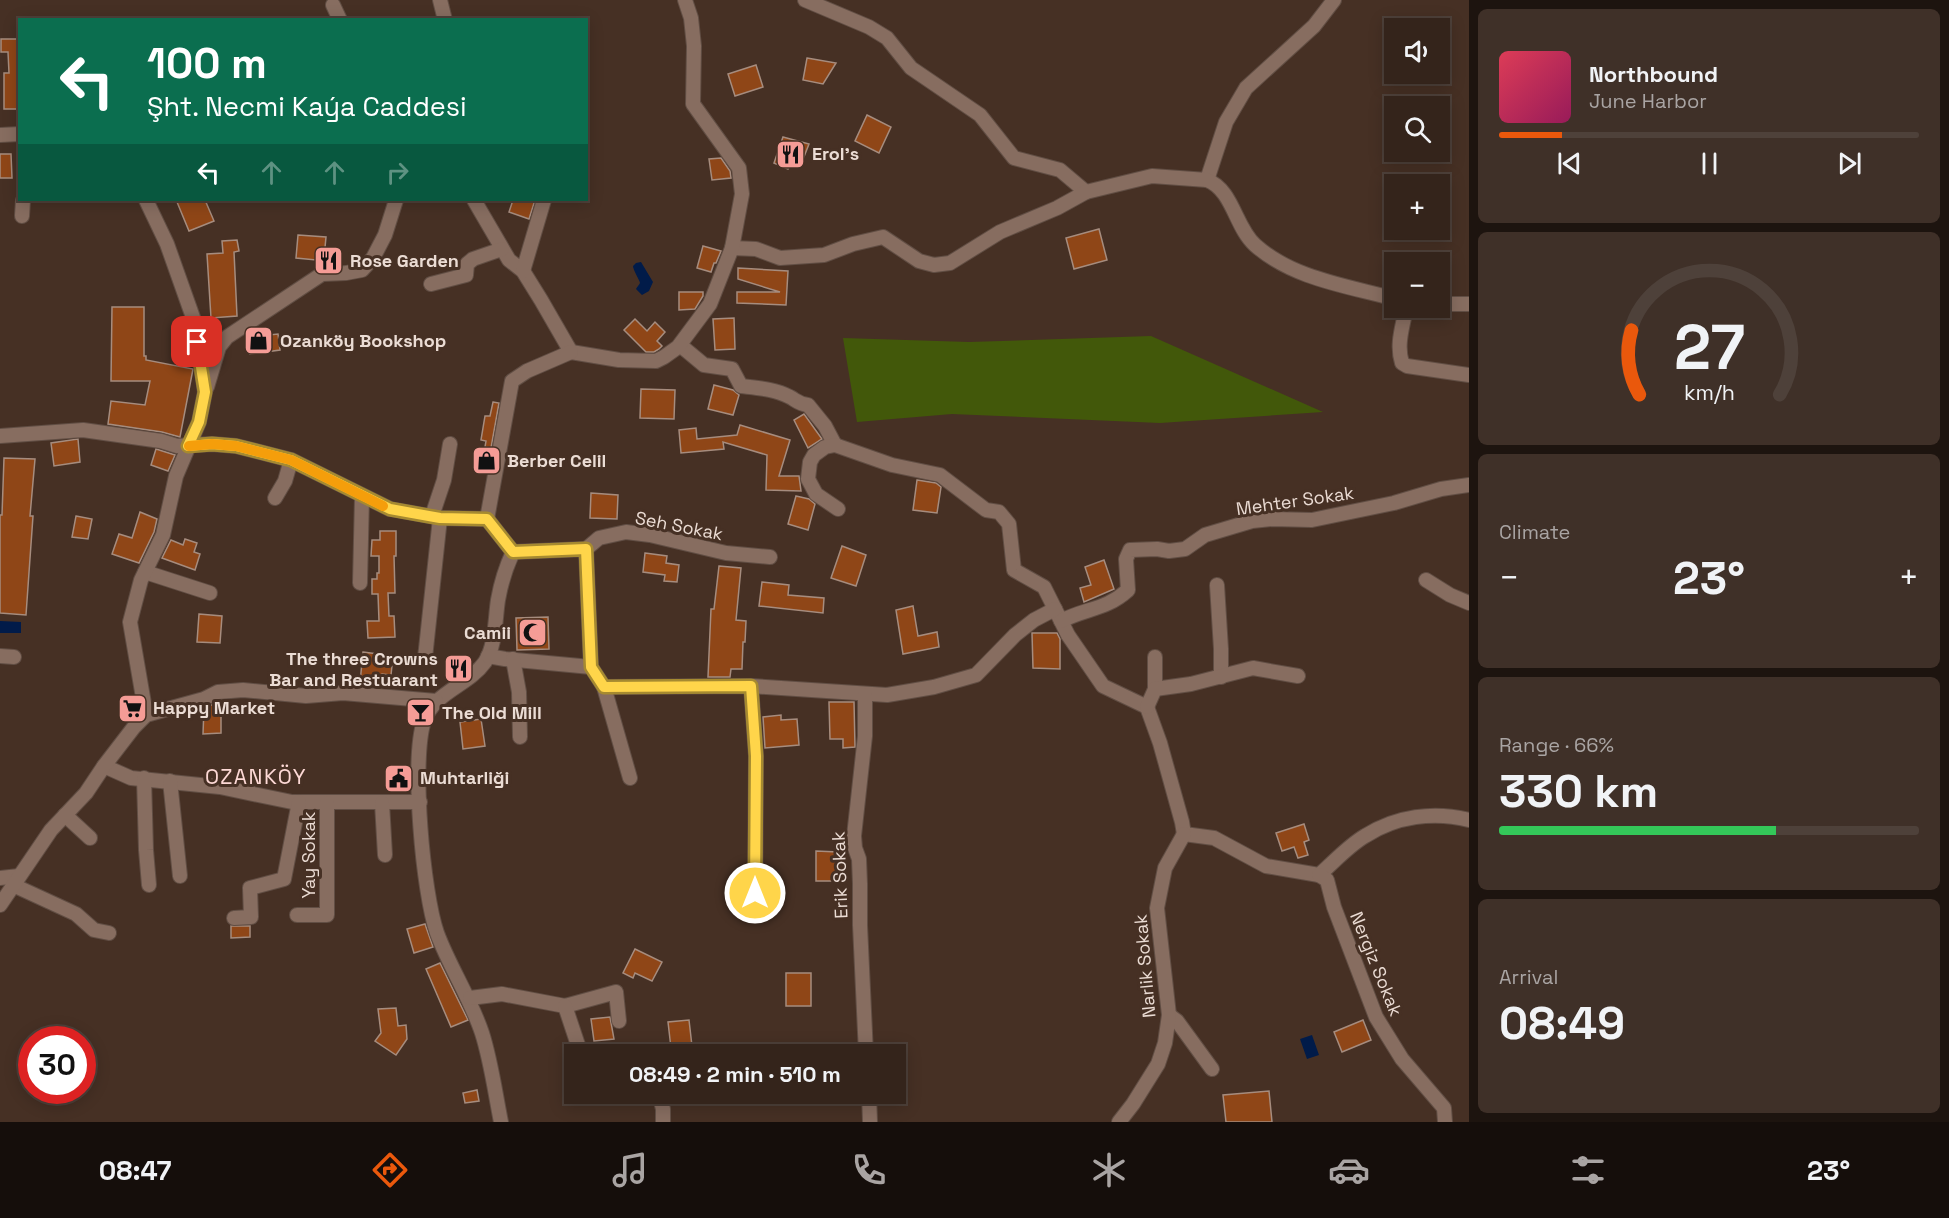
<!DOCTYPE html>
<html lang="en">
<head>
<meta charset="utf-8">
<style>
  body { margin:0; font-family:"Space Grotesk",sans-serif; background:#3f3028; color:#f1f3f6; height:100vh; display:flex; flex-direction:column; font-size:22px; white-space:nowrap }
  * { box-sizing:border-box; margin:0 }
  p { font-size:20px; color:#a9a4a3 }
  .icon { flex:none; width:33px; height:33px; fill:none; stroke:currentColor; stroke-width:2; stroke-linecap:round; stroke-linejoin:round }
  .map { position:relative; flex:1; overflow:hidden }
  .panel { display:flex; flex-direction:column; gap:9px; padding:9px; background:#1d140f; width:480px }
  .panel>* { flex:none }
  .hud { position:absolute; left:18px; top:18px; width:570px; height:183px; border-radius:0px; box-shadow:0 3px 15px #0003,0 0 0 2px #4e413a; background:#0b6e4f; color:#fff; overflow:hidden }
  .tools { position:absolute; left:1384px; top:18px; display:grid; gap:12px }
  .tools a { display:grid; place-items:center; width:66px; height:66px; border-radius:0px; background:#34241b; box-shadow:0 3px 15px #0003,0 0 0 2px #4e413a; font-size:30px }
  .speed { position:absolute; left:18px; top:1026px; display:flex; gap:12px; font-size:30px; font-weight:700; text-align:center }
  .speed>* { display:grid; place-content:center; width:78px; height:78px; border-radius:50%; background:#34241b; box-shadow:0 3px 15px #0003,0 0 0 2px #4e413a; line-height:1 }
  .speed .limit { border:9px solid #d22; background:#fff; color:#111 }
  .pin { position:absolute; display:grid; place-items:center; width:51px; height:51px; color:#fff; margin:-26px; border-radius:12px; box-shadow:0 3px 9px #0006 }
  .me { position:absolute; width:66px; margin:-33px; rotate:0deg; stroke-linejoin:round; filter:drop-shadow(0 0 4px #0008) }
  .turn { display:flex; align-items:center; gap:21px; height:126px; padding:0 30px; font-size:27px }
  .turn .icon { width:78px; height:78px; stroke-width:2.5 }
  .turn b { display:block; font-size:42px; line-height:51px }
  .lanes { display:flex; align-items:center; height:57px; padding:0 30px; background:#0003; justify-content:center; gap:30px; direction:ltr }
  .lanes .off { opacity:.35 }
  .big { font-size:45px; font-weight:600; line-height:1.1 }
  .panel .widget { flex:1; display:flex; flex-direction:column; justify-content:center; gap:9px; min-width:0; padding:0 21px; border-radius:9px; background:#3f3028 }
  .panel .dial { align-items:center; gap:0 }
  .dial svg { height:156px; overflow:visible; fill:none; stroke:#4e413a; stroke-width:7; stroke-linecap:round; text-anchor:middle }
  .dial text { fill:#f1f3f6; stroke:none }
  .song { display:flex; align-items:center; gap:18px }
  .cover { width:72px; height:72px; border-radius:9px; background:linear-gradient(135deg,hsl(350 70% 55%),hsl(330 70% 35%)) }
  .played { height:6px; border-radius:3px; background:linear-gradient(90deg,#ea580c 15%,#4e413a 15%) }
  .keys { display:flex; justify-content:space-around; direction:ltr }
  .heat { display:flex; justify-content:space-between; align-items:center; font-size:33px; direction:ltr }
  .charge { height:9px; border-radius:4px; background:linear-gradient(90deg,#34c759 66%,#4e413a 0) }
  .trip { position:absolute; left:564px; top:1044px; width:342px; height:60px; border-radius:0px; background:#34241b; box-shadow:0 3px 15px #0003,0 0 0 2px #4e413a; font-weight:600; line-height:60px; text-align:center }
  .tab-bar { display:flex; height:96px; justify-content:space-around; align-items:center; background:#150e0b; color:#a9a4a3 }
  .tab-bar .icon { width:42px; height:42px }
  .tab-bar .active { color:#ea580c }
  .tab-bar b { font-size:27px; color:#f1f3f6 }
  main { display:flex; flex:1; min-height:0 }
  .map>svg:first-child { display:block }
</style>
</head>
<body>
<main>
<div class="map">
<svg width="1469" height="1122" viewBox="0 0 1469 1122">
  <rect width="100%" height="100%" fill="#463024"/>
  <polygon fill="#42580a" points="1151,336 1323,412 1160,423 952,414 857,422 843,338 969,342"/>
  <g fill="#011b49">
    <path d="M641,262L653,282L649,291L642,295L636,289C637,287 639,285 640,283C640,281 633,270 633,266L636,263Z"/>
    <polygon points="0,621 21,622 21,633 0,633"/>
    <polygon points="1312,1035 1319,1055 1307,1059 1300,1039"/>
  </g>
  <g fill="#8f4617" stroke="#a68c7e" stroke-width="1.5">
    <polygon points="1,39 20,39 20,109 4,109 4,73 9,73 8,52 1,52"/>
    <polygon points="807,58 836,63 823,84 803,80"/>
    <polygon points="756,65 763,87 735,96 728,74"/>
    <polygon points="867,115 891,127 879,153 855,141"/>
    <polygon points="783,137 809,144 800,167 791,163 788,169 774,163"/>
    <polygon points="0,154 11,154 12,178 0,178"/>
    <polygon points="721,158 730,171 731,178 712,180 709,159"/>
    <polygon points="184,200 205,200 214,221 189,231 177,202"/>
    <polygon points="513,200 535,200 529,219 509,212"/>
    <polygon points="1099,229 1107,260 1074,269 1066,238"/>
    <polygon points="298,235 326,237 324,258 316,257 316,260 296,258"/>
    <polygon points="237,240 239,251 234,252 237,316 211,318 207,254 223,253 222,241"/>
    <polygon points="703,246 721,251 716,263 714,263 711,272 697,268"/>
    <polygon points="738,268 788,271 786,305 737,303 737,292 780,292 738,279"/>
    <polygon points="679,292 703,292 703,296 695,309 679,310"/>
    <polygon points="112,307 144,307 144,356 146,356 146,360 193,369 180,437 162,432 108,424 111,401 145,405 150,381 111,381"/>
    <polygon points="734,318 735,349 715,350 713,319"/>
    <polygon points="635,319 647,331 655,322 665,332 657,341 662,346 659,349 654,352 646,352 624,330"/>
    <polygon points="278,334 280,350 250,354 248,337"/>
    <polygon points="714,385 733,390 739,395 733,415 708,409"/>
    <polygon points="641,389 675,390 674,419 640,418"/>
    <polygon points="493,402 499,403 491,448 485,447 486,441 481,440 485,416 490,416"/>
    <polygon points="804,414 822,439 808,448 794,420"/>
    <polygon points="740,425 790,440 779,476 799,476 801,491 766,490 767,455 723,442 724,449 681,453 679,430 696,428 697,439 737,435"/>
    <polygon points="78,439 80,462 54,466 51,443"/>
    <polygon points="156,449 175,455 168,471 151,465"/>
    <polygon points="4,458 35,459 30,516 33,516 26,615 0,613 0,515 2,515"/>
    <polygon points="917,480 936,483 941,487 937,513 913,510"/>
    <polygon points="591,493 618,495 617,519 590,518"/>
    <polygon points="796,496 809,499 815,504 808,530 788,524"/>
    <polygon points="140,512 157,519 154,532 139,563 112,554 119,534 132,538"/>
    <polygon points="76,516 92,519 88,539 72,537"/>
    <polygon points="380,531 396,531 396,556 394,556 395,593 388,593 389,616 394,616 395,637 368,638 367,621 379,621 378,594 372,594 372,579 377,579 377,573 379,573 379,556 371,556 372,540 380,540"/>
    <polygon points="185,539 197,543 194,552 200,554 195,570 162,558 171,540 183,545"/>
    <polygon points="842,546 866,555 856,586 831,578"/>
    <polygon points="645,553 667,556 666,563 679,565 677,582 664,581 665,575 643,572"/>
    <polygon points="1104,560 1114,589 1084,602 1080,588 1091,585 1085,567"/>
    <polygon points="719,566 741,568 736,620 746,621 745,642 743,642 742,669 731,669 730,677 708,677 711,609 714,609"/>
    <polygon points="762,582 789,585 788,595 824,598 823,613 759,606"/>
    <polygon points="913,606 918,636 937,632 939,647 903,654 896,610"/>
    <polygon points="199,614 222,616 220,643 197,642"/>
    <polygon points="548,617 549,649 517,650 516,618"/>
    <polygon points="1032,633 1057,633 1060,639 1060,669 1033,668"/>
    <polygon points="363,652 393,656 391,675 382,674 380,685 360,683"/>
    <polygon points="221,701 221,733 203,734 204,708"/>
    <polygon points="829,702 854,702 855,747 843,748 843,739 830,739"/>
    <polygon points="781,715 781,720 797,719 799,745 765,748 763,717"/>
    <polygon points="481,719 485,746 463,749 460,722"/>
    <polygon points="393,768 405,768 406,789 393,789"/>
    <polygon points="1304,824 1309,840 1304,842 1308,855 1298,858 1294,847 1282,851 1276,833"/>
    <polygon points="816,851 838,852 838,860 846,860 846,881 816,881"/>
    <polygon points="425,924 433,947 414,953 407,929"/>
    <polygon points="231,926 250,926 250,937 231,938"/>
    <polygon points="635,949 662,962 652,981 635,973 633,978 623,973"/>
    <polygon points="440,963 468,1020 451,1027 426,969"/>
    <rect x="786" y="973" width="25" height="33"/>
    <polygon points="396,1008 398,1026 406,1025 407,1039 396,1055 375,1041 381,1033 378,1009"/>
    <polygon points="610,1017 614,1039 594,1041 591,1019"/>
    <polygon points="689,1020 692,1046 671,1048 668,1022"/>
    <polygon points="1363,1020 1371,1040 1342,1052 1334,1032"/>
    <polygon points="477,1090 479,1101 465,1103 463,1093"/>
    <polygon points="1269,1091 1272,1122 1226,1122 1223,1095"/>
  </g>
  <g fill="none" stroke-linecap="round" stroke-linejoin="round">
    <defs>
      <g id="minor">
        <polyline points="440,0 445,20"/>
        <polyline points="805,0 869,27 887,38 911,68 980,115 1014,158 1060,170 1086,192"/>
        <polyline points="333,5 340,20"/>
        <polyline points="0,135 20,134"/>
        <polyline points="1207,180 1226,122 1246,88 1314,26 1334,0"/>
        <polyline points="474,200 509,260 523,271 541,300 571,352"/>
        <polyline points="22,216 23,200"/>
        <path d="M732,248L756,249L780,258L824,255L853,244L883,237L919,261L934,265L950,263L1000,232L1057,208L1086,192L1152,176L1207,180C1233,190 1235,227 1255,245C1293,279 1348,286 1395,299"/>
        <polyline points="523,271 544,200"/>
        <polyline points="431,284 466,275 467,264 473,259 502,249"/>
        <polyline points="1440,304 1469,304"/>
        <path d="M1406,308C1403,326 1396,344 1402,363L1407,366L1469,375"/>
        <path d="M680,345L704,365L732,369L741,386C758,388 775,389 790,397C797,401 799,404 808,405L825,426L835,445"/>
        <polyline points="571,352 619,360 656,361 664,357 678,347 710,304 732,248 742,194 739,168 693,104 694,46 691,18 685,0"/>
        <polyline points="207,387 219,347 227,337 322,274 346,273 362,270 373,258 385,235 396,200"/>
        <polyline points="0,436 83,430 161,441 177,446 212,444 236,446 291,460 390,509 440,518 487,519"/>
        <polyline points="275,498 285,481 291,460"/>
        <polyline points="838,509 816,494 808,479 810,462 814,455 825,447 835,445 892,465 940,475 986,510 999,512 1009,524 1014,570 1044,587 1068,635 1103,686 1147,707 1160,743 1182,822 1184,834"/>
        <polyline points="432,516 444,480 450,444"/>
        <path d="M487,519L513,552C506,567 501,583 498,600C495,619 496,645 485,662C468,686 434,692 424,721C411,761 423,893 437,933C450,968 470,997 482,1033C491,1061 495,1092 501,1122"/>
        <polyline points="487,519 512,381 527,371 571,352"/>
        <polyline points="586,549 591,667"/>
        <polyline points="513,552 586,549 599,538 626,532 650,535 726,553 770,557"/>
        <polyline points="145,572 210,593"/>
        <polyline points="1426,580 1450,595 1469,603"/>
        <polyline points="360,583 362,496"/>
        <polyline points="1217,585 1221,649 1221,677"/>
        <path d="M1061,621C1086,608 1106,610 1128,590L1126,559L1130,550L1157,549L1169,551L1185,549L1205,535L1252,521L1272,519L1312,520L1394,503L1441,489L1469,485"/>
        <polyline points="0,656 14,657"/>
        <polyline points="488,656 505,659 591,667 604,687 751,686 887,695 934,687 976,675 1015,635 1034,620 1055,609"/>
        <polyline points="1155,657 1155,689"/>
        <polyline points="425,658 440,518"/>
        <polyline points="513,659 519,692 520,737"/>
        <polyline points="751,686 756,756 755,913"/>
        <polyline points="604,687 630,778"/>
        <polyline points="865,695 865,736 854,836 855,848 859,859 860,884 860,925 866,1054"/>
        <polyline points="1147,707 1155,689 1191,684 1253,668 1298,676"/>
        <polyline points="146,715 130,622 141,580 163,535 176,476 199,422 205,392 195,323 167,244 146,200"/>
        <polyline points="104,766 131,778 220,787 292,802 420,802"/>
        <polyline points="144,778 146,850 149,885"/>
        <polyline points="170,781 180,876"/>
        <polyline points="382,803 385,855"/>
        <polyline points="65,815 90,838"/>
        <path d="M1184,834L1214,838L1266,866L1319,875C1334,862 1348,846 1365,836C1396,816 1434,811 1469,820"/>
        <polyline points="1319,875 1327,880 1334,907 1376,1017 1402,1059 1444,1108 1445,1122"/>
        <polyline points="0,878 19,876"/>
        <polyline points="13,885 76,914 94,930 109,933"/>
        <polyline points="0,905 51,830 86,793 104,766 134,727 146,715 204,699 218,692 243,690 306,696 343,693 436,701"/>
        <polyline points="297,915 327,915 327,803"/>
        <polyline points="234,918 251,917 250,888 284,879 299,802"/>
        <polyline points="470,998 502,994 565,1006 616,992 619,1021"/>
        <polyline points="565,1006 581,1054"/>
        <polyline points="1169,1015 1177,1021 1212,1069"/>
        <polyline points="659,1094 663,1109 663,1122"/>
        <polyline points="869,1094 870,1122"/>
        <polyline points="1119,1122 1133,1104 1158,1064 1165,1043 1169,1015 1157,908 1165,868 1184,834"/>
      </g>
    </defs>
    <use href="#minor" stroke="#614e44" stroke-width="16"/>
    <use href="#minor" stroke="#876d60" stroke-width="14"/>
  </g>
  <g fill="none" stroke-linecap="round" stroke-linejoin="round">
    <defs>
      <polyline id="route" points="197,342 205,392 199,422 188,446 212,444 236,446 291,460 390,509 440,518 487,519 513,552 586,549 591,667 604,687 751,686 756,756 755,893"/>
    </defs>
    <use href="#route" stroke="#a68a30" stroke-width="15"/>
    <use href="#route" stroke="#ffd54a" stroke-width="10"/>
    <polyline stroke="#f59e0b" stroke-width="10" points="189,446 212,444 236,446 291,460 383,506"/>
  </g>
  <defs>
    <symbol id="restaurant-square" viewBox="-11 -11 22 22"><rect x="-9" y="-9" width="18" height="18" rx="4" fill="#f59c96" stroke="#463024"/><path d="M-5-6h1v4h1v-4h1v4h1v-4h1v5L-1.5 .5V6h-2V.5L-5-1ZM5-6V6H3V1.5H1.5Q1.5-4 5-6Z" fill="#111"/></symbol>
    <symbol id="shop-square" viewBox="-11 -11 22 22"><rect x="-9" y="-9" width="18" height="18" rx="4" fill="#f59c96" stroke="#463024"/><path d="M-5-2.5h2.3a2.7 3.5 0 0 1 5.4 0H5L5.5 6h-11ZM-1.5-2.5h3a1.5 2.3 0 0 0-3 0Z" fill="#111"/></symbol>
    <symbol id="mosque-square" viewBox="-11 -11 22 22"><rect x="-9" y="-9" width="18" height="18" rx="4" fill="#f59c96" stroke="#463024"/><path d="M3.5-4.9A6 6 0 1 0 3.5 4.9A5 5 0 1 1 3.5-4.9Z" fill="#111"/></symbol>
    <symbol id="supermarket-square" viewBox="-11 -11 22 22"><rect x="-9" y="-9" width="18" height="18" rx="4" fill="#f59c96" stroke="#463024"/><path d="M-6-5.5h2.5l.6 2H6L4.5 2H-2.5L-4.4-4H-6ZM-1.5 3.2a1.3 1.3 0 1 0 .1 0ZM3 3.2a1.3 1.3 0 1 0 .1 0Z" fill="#111"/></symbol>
    <symbol id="bar-square" viewBox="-11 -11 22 22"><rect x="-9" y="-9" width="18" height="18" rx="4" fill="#f59c96" stroke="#463024"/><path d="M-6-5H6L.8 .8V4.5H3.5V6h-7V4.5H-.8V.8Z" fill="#111"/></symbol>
    <symbol id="civic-square" viewBox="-11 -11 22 22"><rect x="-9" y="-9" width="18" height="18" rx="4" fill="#f59c96" stroke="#463024"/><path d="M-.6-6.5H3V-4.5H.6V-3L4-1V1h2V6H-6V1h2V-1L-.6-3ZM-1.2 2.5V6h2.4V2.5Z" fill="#111"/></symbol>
  </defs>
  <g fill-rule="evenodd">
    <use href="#restaurant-square" x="774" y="138" width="33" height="33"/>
    <use href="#restaurant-square" x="312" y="244" width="33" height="33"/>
    <use href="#shop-square" x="242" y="324" width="33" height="33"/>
    <use href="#shop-square" x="470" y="444" width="33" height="33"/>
    <use href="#mosque-square" x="516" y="616" width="33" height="33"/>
    <use href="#restaurant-square" x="442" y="652" width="33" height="33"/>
    <use href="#supermarket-square" x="116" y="692" width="33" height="33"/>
    <use href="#bar-square" x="404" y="696" width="33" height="33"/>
    <use href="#civic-square" x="382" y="762" width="33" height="33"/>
  </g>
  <g text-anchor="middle" stroke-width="6" stroke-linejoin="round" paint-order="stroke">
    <g font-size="18" font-weight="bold" fill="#ebdcd4" stroke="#463024" text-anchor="start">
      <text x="812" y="160">Erol's</text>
      <text x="350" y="267">Rose Garden</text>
      <text x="280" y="347">Ozanköy Bookshop</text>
      <text x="507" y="467">Berber Celil</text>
      <text x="511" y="639" text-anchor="end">Camii</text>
      <text x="438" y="665" text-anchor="end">The three Crowns<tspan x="438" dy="21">Bar and Restuarant</tspan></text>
      <text x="153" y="714">Happy Market</text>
      <text x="442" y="719">The Old Mill</text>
      <text x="420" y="784">Muhtarliği</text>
    </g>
    <g font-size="18" fill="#ebdcd4" stroke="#463024">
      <text transform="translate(1295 501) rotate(-8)" y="6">Mehter Sokak</text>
      <text transform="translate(679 526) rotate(11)" y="6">Seh Sokak</text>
      <text transform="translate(309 855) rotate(-90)" y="6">Yay Sokak</text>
      <text transform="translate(840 875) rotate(-92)" y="6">Erik Sokak</text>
      <text transform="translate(1376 964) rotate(68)" y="6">Nergiz Sokak</text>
      <text transform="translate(1145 966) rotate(-95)" y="6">Narlik Sokak</text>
    </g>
    <g font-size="21" letter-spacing="1.5" fill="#fdd9d6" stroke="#463024">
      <text x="256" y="784">OZANKÖY</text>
    </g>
  </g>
</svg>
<div class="tools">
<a><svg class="icon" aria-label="sound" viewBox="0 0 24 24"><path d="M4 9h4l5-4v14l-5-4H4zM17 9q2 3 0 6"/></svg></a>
<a><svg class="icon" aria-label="search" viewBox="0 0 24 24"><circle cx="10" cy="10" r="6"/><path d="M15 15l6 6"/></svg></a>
<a>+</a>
<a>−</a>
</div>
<div class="speed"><div class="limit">30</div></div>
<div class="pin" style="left:197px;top:342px;background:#d93025"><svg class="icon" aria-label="arrive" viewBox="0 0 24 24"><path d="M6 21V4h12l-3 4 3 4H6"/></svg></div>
<svg class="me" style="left:755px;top:893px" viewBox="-20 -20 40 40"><circle r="17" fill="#ffd54a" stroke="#fff" stroke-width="3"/><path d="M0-11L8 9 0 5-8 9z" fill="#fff"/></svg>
<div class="trip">08:49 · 2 min · 510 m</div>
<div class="hud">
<div class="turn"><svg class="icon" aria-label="left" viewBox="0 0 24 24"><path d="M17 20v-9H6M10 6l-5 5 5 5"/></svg><div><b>100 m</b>Şht. Necmi Kaýa Caddesi</div></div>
<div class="lanes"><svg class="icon" aria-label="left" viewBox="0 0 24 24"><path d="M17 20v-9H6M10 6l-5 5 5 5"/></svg><svg class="icon off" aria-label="ahead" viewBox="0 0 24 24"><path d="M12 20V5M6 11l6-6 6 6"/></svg><svg class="icon off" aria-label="ahead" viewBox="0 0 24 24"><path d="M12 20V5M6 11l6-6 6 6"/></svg><svg class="icon off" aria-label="right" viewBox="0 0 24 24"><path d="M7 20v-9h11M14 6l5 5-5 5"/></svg></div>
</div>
</div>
<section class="panel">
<div class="widget">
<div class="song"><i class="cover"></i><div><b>Northbound</b><p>June Harbor</p></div></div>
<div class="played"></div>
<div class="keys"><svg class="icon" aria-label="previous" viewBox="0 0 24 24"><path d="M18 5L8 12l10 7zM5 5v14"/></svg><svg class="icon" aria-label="pause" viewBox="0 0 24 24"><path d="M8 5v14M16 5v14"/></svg><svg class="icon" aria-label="next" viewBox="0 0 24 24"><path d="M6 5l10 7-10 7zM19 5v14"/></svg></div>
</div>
<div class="widget dial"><svg viewBox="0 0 100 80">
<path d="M14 69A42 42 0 1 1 86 69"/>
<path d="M14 69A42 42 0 0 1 10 36" stroke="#ea580c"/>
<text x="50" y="56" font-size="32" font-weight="700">27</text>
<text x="50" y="72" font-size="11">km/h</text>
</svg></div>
<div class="widget"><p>Climate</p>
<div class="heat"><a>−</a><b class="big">23°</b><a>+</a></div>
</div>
<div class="widget"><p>Range · 66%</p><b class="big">330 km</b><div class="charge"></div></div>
<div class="widget"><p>Arrival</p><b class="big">08:49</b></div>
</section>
</main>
<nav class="tab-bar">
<b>08:47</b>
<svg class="icon active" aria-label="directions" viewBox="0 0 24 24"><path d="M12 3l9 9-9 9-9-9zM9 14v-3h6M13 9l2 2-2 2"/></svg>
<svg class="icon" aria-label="music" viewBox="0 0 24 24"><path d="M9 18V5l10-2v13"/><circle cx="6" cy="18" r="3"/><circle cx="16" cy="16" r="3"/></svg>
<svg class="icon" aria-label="phone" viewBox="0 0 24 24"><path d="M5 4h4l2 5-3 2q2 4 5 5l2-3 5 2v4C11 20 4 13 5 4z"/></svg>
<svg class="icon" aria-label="climate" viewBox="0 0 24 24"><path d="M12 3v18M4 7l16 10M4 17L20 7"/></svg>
<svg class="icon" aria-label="car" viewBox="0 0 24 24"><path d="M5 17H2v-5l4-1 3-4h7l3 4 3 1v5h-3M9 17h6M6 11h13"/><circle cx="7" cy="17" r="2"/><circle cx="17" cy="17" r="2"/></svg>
<svg class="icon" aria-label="filters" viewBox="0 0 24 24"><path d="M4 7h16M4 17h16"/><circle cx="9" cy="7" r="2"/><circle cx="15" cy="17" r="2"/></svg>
<b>23°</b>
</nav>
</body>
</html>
